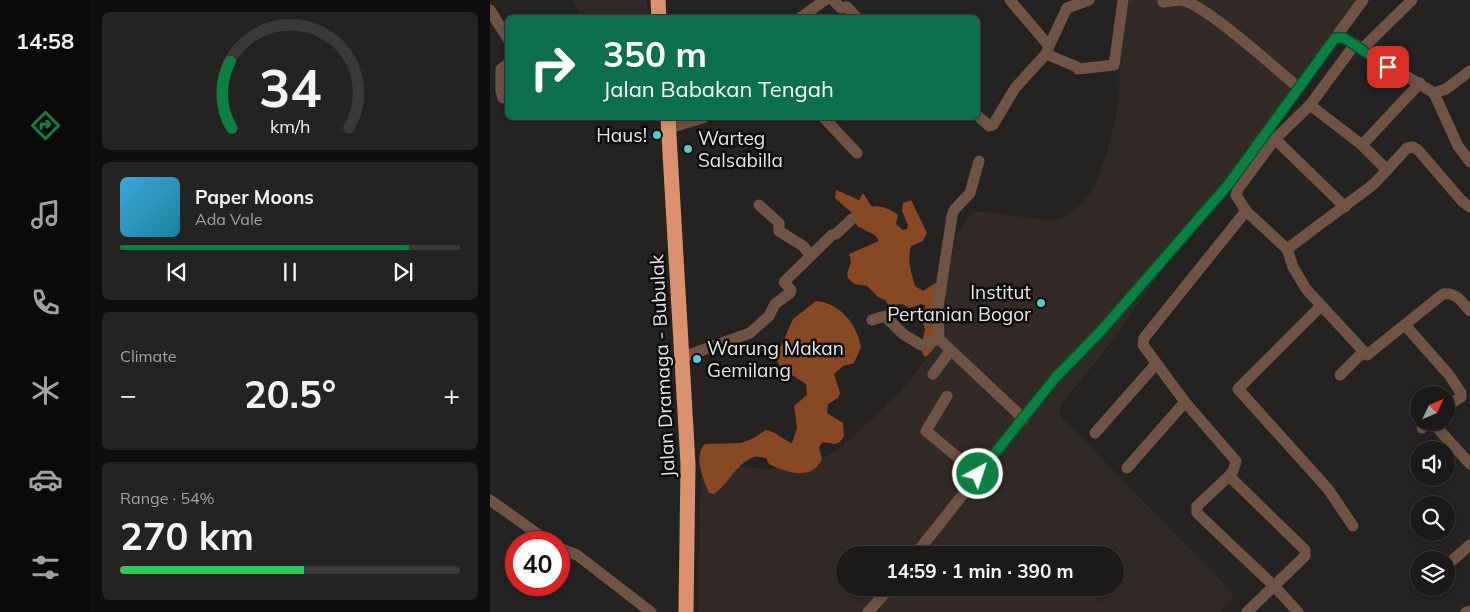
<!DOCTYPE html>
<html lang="en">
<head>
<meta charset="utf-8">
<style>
  body { margin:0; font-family:Mulish,sans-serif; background:#252322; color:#f1f3f6; height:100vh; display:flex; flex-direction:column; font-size:19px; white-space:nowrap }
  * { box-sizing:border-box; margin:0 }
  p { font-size:16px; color:#a0a1a2 }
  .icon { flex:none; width:28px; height:28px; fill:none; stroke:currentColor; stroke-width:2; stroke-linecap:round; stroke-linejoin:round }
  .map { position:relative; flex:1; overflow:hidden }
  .panel { display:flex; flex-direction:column; gap:12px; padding:12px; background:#0f0e0e; width:400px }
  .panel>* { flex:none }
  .guide { position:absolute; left:15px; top:15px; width:475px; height:105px; border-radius:8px; box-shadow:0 2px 8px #0003,0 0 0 1px #3a3838; background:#0b6e4f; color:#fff; overflow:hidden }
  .needle { width:32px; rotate:46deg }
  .fabs { position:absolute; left:920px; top:386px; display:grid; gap:10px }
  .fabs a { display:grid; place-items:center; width:45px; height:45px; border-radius:50%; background:#1c1a19; box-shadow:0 2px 8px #0003,0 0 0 1px #3a3838; font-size:25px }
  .speed { position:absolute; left:15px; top:531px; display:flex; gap:10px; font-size:25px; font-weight:700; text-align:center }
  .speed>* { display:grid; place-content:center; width:65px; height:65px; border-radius:50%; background:#1c1a19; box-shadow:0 2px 8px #0003,0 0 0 1px #3a3838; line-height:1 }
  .speed .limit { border:8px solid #d22; background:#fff; color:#111 }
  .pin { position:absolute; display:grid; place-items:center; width:42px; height:42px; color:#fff; margin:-21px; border-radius:10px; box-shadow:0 2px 8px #0006 }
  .me { position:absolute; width:55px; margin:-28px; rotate:40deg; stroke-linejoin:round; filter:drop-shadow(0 0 4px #0008) }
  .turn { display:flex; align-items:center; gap:18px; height:105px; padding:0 15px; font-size:22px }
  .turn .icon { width:65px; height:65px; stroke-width:2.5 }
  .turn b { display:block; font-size:35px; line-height:42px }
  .big { font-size:38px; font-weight:700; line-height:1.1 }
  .panel .widget { flex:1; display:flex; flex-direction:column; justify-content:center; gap:8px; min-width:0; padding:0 18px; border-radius:8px; background:#252322 }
  .panel .dial { align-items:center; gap:0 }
  .dial svg { height:130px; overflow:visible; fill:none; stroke:#3a3838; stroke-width:7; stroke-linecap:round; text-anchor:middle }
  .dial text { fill:#f1f3f6; stroke:none }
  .song { display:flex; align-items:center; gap:15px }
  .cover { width:60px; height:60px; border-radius:8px; background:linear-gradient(135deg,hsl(200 70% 55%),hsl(190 70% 35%)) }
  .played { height:5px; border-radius:2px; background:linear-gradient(90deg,#0b8043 85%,#3a3838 85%) }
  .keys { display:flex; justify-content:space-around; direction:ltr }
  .heat { display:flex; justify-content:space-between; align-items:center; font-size:28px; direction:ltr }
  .charge { height:8px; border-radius:4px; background:linear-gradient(90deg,#34c759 54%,#3a3838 0) }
  .trip { position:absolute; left:346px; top:546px; width:288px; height:50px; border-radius:25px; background:#1c1a19; box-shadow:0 2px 8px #0003,0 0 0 1px #3a3838; font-weight:700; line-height:50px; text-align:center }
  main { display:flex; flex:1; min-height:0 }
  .tabs { display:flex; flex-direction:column; width:90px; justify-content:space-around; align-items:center; background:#0b0a0a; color:#a0a1a2 }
  .tabs .icon { width:35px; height:35px }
  .tabs .current { color:#0b8043 }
  .tabs b { font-size:22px; color:#f1f3f6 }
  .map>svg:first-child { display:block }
</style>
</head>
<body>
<main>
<nav class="tabs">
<b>14:58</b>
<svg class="icon current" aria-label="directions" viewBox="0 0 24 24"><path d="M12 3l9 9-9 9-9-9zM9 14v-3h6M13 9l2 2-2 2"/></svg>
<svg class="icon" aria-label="music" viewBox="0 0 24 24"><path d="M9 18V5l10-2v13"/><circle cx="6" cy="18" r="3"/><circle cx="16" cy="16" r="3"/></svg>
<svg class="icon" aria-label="phone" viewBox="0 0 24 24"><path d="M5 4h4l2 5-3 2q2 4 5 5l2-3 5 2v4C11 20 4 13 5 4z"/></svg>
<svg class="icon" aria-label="climate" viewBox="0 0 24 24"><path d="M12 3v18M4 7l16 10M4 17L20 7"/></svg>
<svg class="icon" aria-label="car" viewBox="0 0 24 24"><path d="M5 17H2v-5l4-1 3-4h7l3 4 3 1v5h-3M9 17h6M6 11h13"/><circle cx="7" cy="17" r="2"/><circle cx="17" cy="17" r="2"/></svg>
<svg class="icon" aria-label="filters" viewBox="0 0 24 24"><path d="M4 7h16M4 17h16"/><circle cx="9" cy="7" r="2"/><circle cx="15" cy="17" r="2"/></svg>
</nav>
<section class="panel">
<div class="widget dial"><svg viewBox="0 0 100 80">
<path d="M14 69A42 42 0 1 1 86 69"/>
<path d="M14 69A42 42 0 0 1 13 28" stroke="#0b8043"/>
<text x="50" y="56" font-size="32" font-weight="700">34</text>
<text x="50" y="72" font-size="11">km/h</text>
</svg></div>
<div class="widget">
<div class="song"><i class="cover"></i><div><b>Paper Moons</b><p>Ada Vale</p></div></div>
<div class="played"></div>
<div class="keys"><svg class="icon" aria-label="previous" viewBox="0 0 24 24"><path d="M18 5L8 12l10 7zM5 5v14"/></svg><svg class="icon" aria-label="pause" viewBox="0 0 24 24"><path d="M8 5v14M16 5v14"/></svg><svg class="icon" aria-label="next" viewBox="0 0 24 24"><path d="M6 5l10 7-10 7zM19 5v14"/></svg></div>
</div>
<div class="widget"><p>Climate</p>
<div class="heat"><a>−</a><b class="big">20.5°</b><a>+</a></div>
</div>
<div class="widget"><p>Range · 54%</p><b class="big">270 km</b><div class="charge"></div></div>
</section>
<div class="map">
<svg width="980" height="612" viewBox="0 0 980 612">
  <rect width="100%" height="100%" fill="#252321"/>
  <g fill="#322a26" fill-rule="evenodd">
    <polygon points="83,0 156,0 160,17 98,17 95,13 90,14"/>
    <path d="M635,0H870L724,197L616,349L571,404L570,410V416L743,593L742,600L730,612H208L211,473L214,465L219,464L278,469L310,466L323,463L348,450L411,392L437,358L446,337L466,237L480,215L488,211L562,221L572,218L592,204L606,184L617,153L629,103L630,34ZM355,555H625V588H355Z"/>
  </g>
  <g fill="#884824">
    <path d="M346,190L369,200L373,193L382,207C388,204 403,210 408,215L406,224L413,230L417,229L418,225L412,211L413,203L421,200L437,233L433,241L421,246C417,261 421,272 425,286L433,291L447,282L457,285C457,289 447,342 444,348C442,351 439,354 436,357L433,355L431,347L435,329L432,321L435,306L432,304L420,308L412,304L399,306L395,300L388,297L377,286L364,284L358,278L357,274L361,262L359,254L389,241L385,235L367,226L361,212L345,198Z"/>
    <path d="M326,301C350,303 367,324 371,347L364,363L353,366L344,374L350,393L348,398L338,404L337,413L353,423L354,436L350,442L345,444L333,442L329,447L332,459C322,481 297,473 279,464L276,458C273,458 267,456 264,457C246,463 239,484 224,494L219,493C213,479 203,456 215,444L251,443L262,439L276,430C286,431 292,440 302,443L307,428L304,406L317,395L316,384L291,368L286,358L303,319Z"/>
  </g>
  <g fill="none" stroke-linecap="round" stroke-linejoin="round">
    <g stroke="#6f5344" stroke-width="11">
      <polyline points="343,0 351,8 357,7 367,18"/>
      <polyline points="520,0 559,46 556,54 587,67 588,69 624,65 633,0"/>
      <path d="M691,0C714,3 787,70 809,88"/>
      <polyline points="673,2 689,0"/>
      <polyline points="0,10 18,39"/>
      <polyline points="310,18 335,0"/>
      <polyline points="845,38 854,38 944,93 956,89 980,71"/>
      <path d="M865,44L820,105L785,139L748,189L746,195L756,211L797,249L803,267L816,289L877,355L953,294C966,292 972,302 980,311"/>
      <polyline points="559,46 577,8 599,0"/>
      <polyline points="873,48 922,0"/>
      <polyline points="944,93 968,146 980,162"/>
      <polyline points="13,98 11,91 11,69 18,64"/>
      <polyline points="820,105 872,145 897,170"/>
      <polyline points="488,116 499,126 503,125 525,88 556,54"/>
      <polyline points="334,118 367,153"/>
      <polyline points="179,128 213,118"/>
      <polyline points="785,139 855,207"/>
      <polyline points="872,145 930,83"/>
      <polyline points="489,161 480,193 464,210 462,216 448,307 449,339 534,419"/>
      <polyline points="269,205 289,223 289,231 313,246 320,255"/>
      <polyline points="756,211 654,338 653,345 695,402 746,461 743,471 739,476 815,550 815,556 784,586 808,612"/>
      <polyline points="797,249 884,184 917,148 923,147 928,150 972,201 980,207"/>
      <polyline points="831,306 748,389 838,489 863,526"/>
      <polyline points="382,320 395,316 413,334 431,345 449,339"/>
      <polyline points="915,325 959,375 971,393 971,397 956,407"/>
      <polyline points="193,357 260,333 279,316 285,304 300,293 301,290 294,282 342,235 346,234 362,219"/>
      <polyline points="443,374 460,351"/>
      <polyline points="850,375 874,351"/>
      <polyline points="457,396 436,431 488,474"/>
      <polyline points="942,422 980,464"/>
      <polyline points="932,428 938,422"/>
      <polyline points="605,433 666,364"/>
      <polyline points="637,468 695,402"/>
      <polyline points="739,476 707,506 707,513 784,586 757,612"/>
      <polyline points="0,500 59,542"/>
      <polyline points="69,548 87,555 161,612"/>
      <polyline points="425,555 566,377 611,331 738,185 873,0"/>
      <polyline points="956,566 980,545"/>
      <polyline points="378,612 400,588"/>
      <polyline points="976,612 980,611"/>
    </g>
    <g stroke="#d9926d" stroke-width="15">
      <polyline points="168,0 169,18"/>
      <polyline points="178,118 198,464 196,612"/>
    </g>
  </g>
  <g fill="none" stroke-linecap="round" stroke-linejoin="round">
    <defs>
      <polyline id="route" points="488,474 566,377 611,331 738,185 845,38 854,38 898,67"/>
    </defs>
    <use href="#route" stroke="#07532c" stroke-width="12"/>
    <use href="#route" stroke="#0b8043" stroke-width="9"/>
  </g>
  <g fill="#51ccd1" stroke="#0d0c0c" stroke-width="2">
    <circle cx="167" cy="135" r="5"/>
    <circle cx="198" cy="149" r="5"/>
    <circle cx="551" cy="303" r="5"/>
    <circle cx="207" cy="359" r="5"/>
  </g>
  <g text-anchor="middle" stroke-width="5" stroke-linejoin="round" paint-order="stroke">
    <g font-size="19" fill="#e5e3e3" stroke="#0d0c0c" text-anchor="end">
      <text x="157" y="142">Haus!</text>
      <text x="208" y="145" text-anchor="start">Warteg<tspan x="208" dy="22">Salsabilla</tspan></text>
      <text x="541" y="299">Institut<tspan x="541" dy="22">Pertanian Bogor</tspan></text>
      <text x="217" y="355" text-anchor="start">Warung Makan<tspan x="217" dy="22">Gemilang</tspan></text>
    </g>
    <g font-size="19" fill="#e5e3e3" stroke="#0d0c0c">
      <text transform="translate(172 366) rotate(-93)" y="7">Jalan Dramaga - Bubulak</text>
    </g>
  </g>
</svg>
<div class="fabs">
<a><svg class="needle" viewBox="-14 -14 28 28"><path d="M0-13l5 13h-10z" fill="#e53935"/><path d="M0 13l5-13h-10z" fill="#a0a1a2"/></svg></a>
<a><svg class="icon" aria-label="sound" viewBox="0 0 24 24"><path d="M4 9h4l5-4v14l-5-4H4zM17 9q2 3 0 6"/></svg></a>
<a><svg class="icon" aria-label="search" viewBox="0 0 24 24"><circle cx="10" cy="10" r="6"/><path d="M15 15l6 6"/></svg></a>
<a><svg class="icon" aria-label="layers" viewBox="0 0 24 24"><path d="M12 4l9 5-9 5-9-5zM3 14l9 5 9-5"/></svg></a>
</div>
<div class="speed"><div class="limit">40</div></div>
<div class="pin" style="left:898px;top:67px;background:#d93025"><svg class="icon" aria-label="arrive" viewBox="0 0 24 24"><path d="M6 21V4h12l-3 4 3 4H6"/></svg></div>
<svg class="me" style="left:488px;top:474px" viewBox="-20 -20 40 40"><circle r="17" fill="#0b8043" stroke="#fff" stroke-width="3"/><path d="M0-11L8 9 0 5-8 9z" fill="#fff"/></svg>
<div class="trip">14:59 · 1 min · 390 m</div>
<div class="guide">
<div class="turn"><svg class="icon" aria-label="right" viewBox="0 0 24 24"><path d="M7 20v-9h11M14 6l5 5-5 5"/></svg><div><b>350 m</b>Jalan Babakan Tengah</div></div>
</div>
</div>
</main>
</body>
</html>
